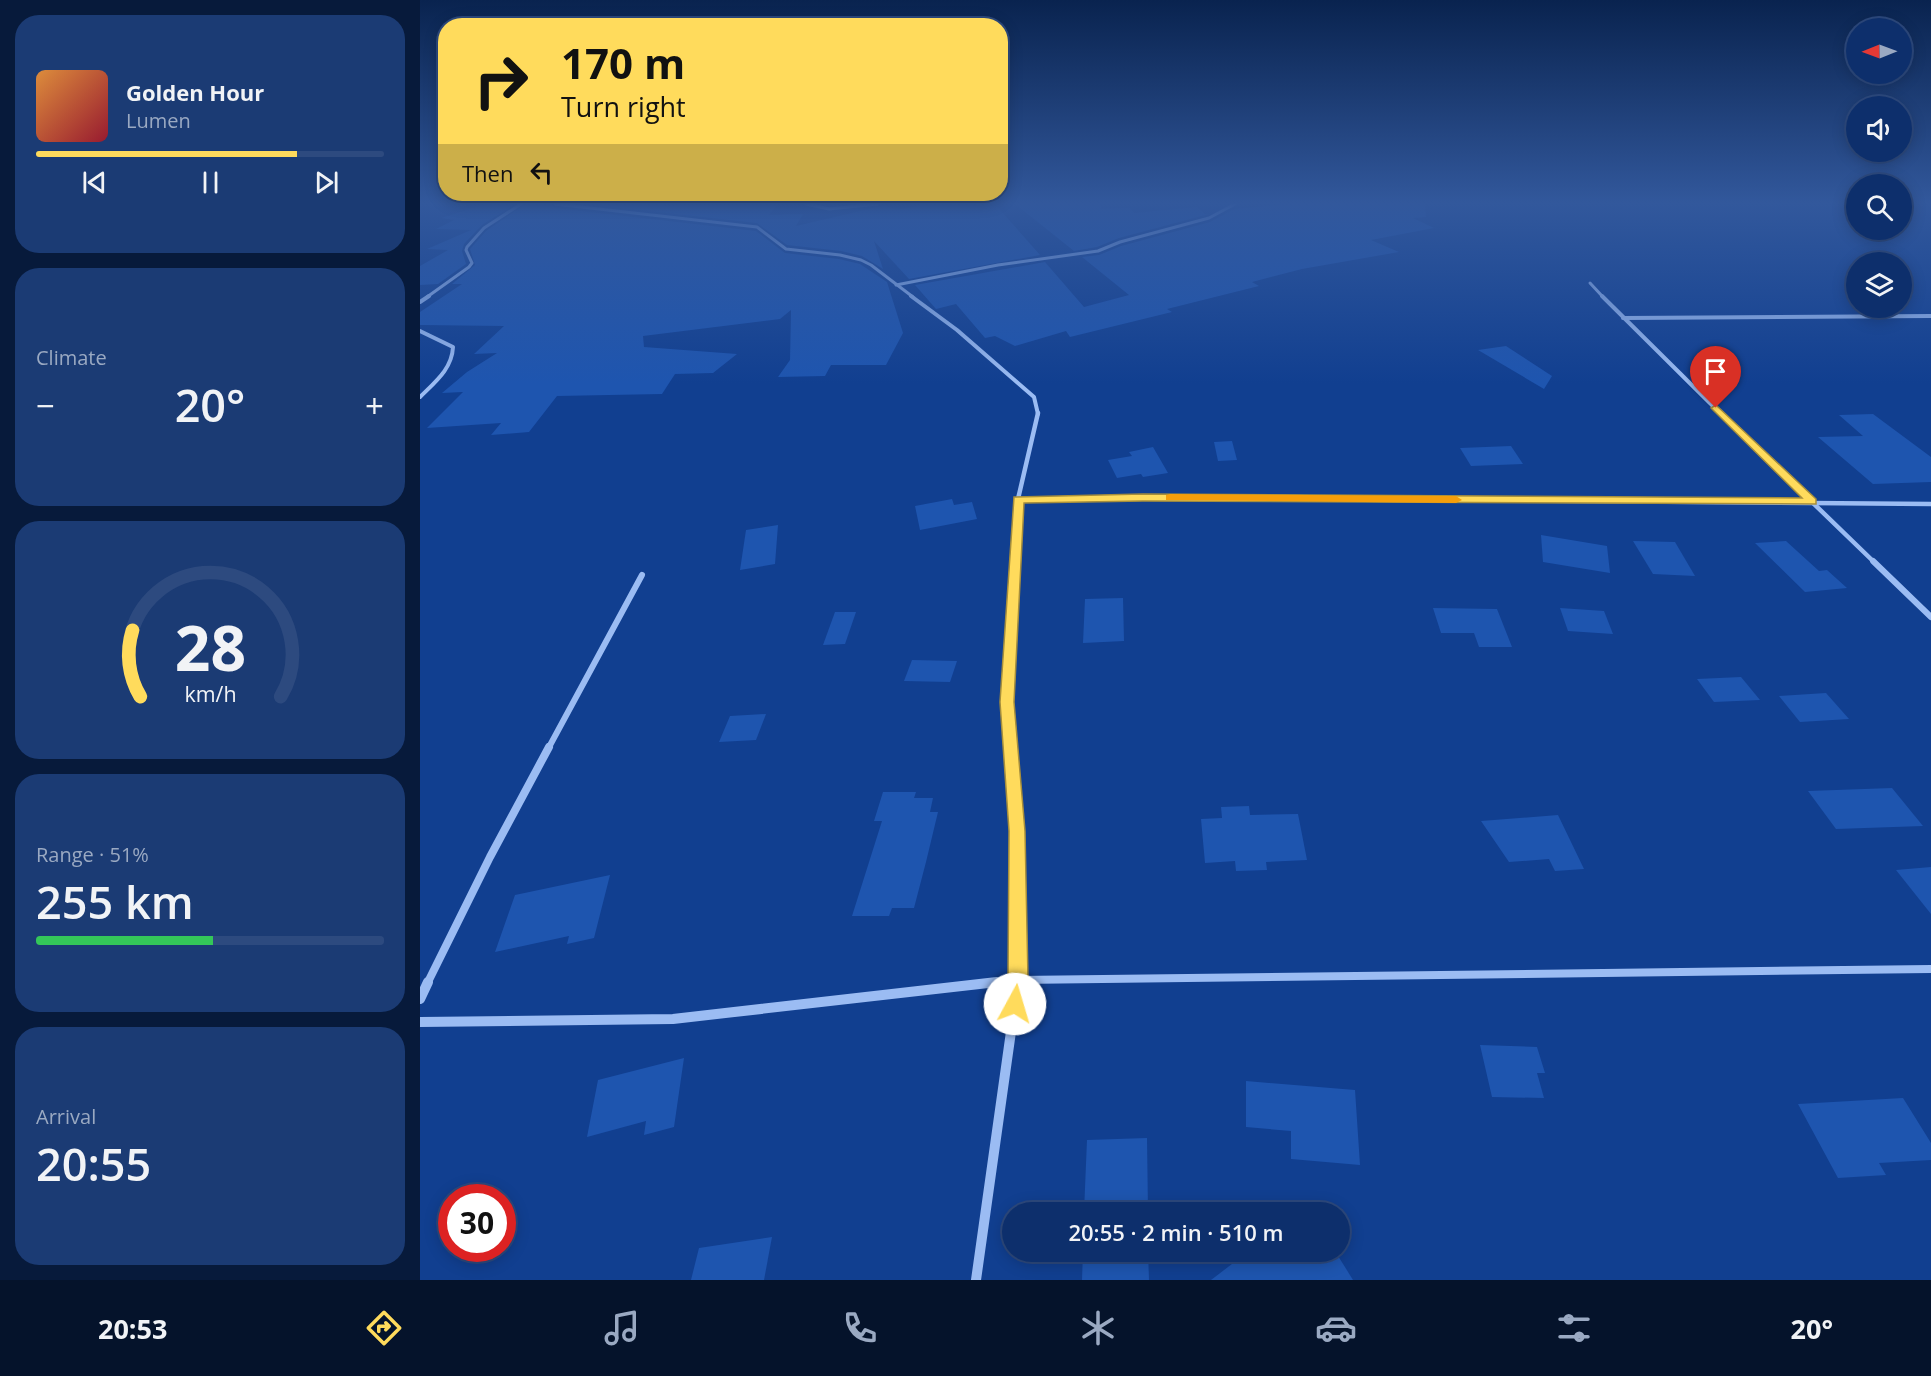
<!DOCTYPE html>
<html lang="en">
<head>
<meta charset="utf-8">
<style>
  body { margin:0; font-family:"Open Sans",sans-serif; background:#1b3b74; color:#f1f3f6; height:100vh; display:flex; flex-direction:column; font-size:22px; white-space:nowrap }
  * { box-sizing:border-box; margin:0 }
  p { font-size:20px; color:#9aa9c2 }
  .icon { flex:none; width:33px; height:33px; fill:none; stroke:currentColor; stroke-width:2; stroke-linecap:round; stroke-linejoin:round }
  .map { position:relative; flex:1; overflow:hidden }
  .details { display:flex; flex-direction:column; gap:15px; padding:15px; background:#071a3b; width:420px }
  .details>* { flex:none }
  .hud { position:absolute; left:18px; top:18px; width:570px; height:183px; border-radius:24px; box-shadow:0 3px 15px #0003,0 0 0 2px #2d4a7f; background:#ffdb5c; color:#111; overflow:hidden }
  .needle { width:39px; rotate:269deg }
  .fabs { position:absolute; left:1426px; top:18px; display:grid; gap:12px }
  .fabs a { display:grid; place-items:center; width:66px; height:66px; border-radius:50%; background:#0d2f6c; box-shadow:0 3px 15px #0003,0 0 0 2px #2d4a7f; font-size:30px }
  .speed { position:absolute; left:18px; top:1184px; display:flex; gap:12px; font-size:30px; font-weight:700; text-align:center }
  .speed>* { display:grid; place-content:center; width:78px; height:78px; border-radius:50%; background:#0d2f6c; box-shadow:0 3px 15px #0003,0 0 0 2px #2d4a7f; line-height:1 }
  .speed .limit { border:9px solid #d22; background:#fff; color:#111 }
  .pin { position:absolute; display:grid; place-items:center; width:51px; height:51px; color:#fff; margin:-62px -26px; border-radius:50% 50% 50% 0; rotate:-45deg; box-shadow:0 0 6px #0007 }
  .pin .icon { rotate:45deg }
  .me { position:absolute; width:66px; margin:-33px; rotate:6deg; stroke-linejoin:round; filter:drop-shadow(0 0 4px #0008) }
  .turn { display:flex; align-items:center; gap:21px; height:126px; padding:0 24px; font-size:27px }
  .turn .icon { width:78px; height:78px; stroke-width:2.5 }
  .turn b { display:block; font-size:42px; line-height:51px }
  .then { display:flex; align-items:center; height:57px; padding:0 24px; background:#0003; gap:12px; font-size:22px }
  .big { font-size:45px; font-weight:600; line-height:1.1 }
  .details .card { flex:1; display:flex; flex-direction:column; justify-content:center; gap:9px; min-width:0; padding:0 21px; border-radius:24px; background:#1b3b74 }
  .details .dial { align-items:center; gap:0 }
  .dial svg { height:156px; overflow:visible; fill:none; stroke:#2d4a7f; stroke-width:7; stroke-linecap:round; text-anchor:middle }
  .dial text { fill:#f1f3f6; stroke:none }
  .song { display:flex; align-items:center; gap:18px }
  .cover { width:72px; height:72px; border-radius:9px; background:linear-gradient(135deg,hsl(30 70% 55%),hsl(350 70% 35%)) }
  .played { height:6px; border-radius:3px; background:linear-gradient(90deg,#ffdb5c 75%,#2d4a7f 75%) }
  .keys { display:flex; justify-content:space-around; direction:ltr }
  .heat { display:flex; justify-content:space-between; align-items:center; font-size:33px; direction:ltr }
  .charge { height:9px; border-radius:4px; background:linear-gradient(90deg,#34c759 51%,#2d4a7f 0) }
  .trip { position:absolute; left:582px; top:1202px; width:348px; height:60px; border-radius:30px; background:#0d2f6c; box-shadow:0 3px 15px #0003,0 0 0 2px #2d4a7f; font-weight:600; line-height:60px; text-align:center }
  .dock { display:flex; height:96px; justify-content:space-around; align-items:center; background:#05132b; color:#9aa9c2 }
  .dock .icon { width:42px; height:42px }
  .dock .selected { color:#ffdb5c }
  .dock b { font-size:27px; color:#f1f3f6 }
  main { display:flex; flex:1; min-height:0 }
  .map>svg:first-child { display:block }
</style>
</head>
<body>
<main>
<section class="details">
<div class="card">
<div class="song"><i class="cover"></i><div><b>Golden Hour</b><p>Lumen</p></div></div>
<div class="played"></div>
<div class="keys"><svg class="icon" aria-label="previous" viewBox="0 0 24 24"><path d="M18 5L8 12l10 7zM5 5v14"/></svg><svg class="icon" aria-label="pause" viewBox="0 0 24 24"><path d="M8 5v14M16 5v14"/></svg><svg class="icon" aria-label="next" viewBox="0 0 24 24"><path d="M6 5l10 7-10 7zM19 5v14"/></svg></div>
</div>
<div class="card"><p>Climate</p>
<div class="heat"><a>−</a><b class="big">20°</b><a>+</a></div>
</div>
<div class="card dial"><svg viewBox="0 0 100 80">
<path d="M14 69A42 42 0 1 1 86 69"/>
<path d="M14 69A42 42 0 0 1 10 35" stroke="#ffdb5c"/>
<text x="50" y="56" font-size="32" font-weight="700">28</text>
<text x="50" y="72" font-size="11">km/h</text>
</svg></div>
<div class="card"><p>Range · 51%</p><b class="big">255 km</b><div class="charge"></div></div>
<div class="card"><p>Arrival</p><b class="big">20:55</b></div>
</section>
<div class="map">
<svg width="1511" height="1280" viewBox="0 0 1511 1280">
  <rect width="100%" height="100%" fill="#113f90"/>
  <g fill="#1e55af">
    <polygon points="65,204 95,204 62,225 44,244 42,251 46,264 18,284 0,285 0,266 28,250 7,249 51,230 16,229 34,220 21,218"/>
    <polygon points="105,204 131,204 135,208 336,231 365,253 419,259 440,264 467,282 483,333 466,365 411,365 405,376 358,377 370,360 371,310 360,319 223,336 224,347 317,354 293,373 255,374 242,394 137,396 109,432 71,435 81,423 7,428 43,392 22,393 47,372 77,353 54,354 84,326 0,325 0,312 42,284 32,284 55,265 50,249 66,231"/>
    <polygon points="164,204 248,204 244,206 358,204 349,215 383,214 376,226 466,205 476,210 499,206 499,204 575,204 620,255 489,279 454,241 463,269 442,256 421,251 367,245 337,223"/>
    <polygon points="595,204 681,204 681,209 703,208 710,208 714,213 777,207 785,214 789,214 699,238 677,247 654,251"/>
    <polygon points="867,204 1005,204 1006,217 993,218 1014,228 951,240 979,252 882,269 832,282 839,286 747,309 752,312 650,337 646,331 595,346 575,336 565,338 536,304 516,309 495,285 625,262 664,307 709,295 662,257 679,255 701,246 790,222 814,209"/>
    <polygon points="1086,346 1132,376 1124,389 1058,350"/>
    <polygon points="1453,414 1511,457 1511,482 1453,484 1398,437 1443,436 1419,415"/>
    <polygon points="812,441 817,460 798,461 794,442"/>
    <polygon points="1091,446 1103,464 1051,466 1040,448"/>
    <polygon points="733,447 748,473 723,477 721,474 697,478 688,460 712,456 709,452"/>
    <polygon points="532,499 534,505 552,502 557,519 500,530 495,506"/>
    <polygon points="358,525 355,564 320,570 326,530"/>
    <polygon points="1121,535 1187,546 1190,573 1123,562"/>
    <polygon points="1213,541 1255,542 1275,576 1233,574"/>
    <polygon points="1366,541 1399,571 1407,570 1427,588 1385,592 1335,543"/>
    <polygon points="703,598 704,641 663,643 665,599"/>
    <polygon points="1013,608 1077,609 1092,647 1059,647 1054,633 1021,633"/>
    <polygon points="1140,608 1184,611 1193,634 1148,631"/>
    <polygon points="415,612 436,612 425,644 403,645"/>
    <polygon points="492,660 537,661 530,682 484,681"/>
    <polygon points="1321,677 1340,700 1294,702 1277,679"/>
    <polygon points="1406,693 1429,719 1380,722 1359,696"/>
    <polygon points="346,714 336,740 299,742 310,716"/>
    <polygon points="1472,788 1503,826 1416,829 1388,791"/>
    <polygon points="463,792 496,792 494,798 513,798 510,812 518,812 506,862 494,908 472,908 469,916 432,916 462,821 454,821"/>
    <polygon points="829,806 830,815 878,814 887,860 846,862 847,870 816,871 815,861 785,863 781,819 802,818 801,807"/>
    <polygon points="1138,815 1164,869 1135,871 1129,859 1089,862 1061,821"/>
    <polygon points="1511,867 1511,914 1476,870"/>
    <polygon points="190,875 174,938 147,944 149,936 75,952 95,895"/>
    <polygon points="1060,1045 1117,1047 1125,1073 1117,1073 1124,1098 1072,1097"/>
    <polygon points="264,1058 254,1127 224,1135 226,1121 167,1137 178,1080"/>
    <polygon points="826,1081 935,1090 940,1165 871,1159 871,1131 826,1127"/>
    <polygon points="1483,1098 1511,1143 1511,1160 1459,1163 1466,1175 1418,1178 1378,1104"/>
    <polygon points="727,1138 728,1212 664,1212 667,1140"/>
    <polygon points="352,1237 344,1280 271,1280 279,1248"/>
    <polygon points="663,1251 728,1251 729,1280 662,1280"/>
    <polygon points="829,1251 915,1251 933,1280 791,1280"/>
  </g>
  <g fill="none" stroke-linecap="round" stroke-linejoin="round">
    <g stroke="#9bbcf3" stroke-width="3">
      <polyline points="135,204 337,227 366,249 420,255 441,260 451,265 493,297"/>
      <polyline points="386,204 409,209 458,204"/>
      <polyline points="1170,283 1183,297"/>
      <polyline points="476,285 578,265 678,251 700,242 789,218 815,204"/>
      <polyline points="7,297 49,267 52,263 46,250 47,247 64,228 101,204"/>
    </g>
    <g stroke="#9bbcf3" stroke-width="4">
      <polyline points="491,296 537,330 614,397 618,414"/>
      <polyline points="1182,296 1301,414"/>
      <polyline points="0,302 9,296"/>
      <polyline points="1203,318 1511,316"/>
      <path d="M0,331L33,347C32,369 15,382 0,397"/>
    </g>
    <g stroke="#9bbcf3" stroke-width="4.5">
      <polyline points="1300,413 1454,562"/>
      <polyline points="598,499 723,497 1511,504"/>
      <polyline points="595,562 598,499 618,413"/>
    </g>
    <g stroke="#9bbcf3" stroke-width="6">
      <polyline points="1453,561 1511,617"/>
      <polyline points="128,749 222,575"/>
      <polyline points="591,749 587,702 595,561"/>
    </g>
    <g stroke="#9bbcf3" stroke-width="8">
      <polyline points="590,747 597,831 597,984"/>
      <polyline points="7,984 70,857 129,747"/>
      <polyline points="564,984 598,980 1511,969"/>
    </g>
    <g stroke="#9bbcf3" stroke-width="10">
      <polyline points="0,999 8,982"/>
      <polyline points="0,1022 253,1019 577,982"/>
      <polyline points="556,1280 598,982"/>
    </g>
  </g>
  <linearGradient id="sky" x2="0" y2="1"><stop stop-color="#09234f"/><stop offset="0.53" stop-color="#32589c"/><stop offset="1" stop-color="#32589c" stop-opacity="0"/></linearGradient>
  <rect width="1511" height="383" fill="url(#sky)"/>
  <polygon fill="#ffdb5c" stroke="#a68e3c" stroke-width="1.5" points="1296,405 1396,499 1396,504 723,501 604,503 594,702 605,831 608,980 602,1011 595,1013 588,1011 585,1004 588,980 589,831 580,702 594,497 723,494 1382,498 1293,410 1291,408"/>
  <polygon fill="#f59e0b" points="750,494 1036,496 1042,500 1036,503 746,500 746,495"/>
</svg>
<div class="fabs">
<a><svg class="needle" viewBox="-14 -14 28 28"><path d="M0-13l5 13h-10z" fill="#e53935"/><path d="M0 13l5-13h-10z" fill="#9aa9c2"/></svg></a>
<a><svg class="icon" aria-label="sound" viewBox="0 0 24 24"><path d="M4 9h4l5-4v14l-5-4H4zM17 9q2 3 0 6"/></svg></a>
<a><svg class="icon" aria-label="search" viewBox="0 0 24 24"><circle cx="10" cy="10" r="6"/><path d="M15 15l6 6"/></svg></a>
<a><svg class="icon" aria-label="layers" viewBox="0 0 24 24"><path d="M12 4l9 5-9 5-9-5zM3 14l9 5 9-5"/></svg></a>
</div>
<div class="speed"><div class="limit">30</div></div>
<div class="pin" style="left:1296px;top:408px;background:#d93025"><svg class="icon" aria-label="arrive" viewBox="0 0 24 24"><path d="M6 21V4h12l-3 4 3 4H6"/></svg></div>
<svg class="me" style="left:595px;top:1004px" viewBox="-20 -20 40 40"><circle r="19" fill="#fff"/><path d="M0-13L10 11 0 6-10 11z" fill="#ffdb5c"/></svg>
<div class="trip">20:55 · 2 min · 510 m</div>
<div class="hud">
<div class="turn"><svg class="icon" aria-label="right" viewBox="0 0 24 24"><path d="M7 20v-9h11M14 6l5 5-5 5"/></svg><div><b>170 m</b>Turn right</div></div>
<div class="then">Then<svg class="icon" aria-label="left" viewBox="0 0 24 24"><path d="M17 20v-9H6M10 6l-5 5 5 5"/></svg></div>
</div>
</div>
</main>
<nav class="dock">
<b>20:53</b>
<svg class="icon selected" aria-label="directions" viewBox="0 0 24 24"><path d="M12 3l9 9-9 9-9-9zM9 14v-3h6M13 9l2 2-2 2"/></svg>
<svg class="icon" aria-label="music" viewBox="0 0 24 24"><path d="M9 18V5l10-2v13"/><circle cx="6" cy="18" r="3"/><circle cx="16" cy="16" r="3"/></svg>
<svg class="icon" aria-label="phone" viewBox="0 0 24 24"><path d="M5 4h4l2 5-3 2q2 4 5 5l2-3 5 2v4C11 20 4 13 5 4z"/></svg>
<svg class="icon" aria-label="climate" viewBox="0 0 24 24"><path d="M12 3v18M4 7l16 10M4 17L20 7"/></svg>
<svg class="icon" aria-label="car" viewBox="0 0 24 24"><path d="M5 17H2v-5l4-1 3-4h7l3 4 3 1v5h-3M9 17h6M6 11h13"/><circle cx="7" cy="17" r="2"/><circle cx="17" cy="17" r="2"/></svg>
<svg class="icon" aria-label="filters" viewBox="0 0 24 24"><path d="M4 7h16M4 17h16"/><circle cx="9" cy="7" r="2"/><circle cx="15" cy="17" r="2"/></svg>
<b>20°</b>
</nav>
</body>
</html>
